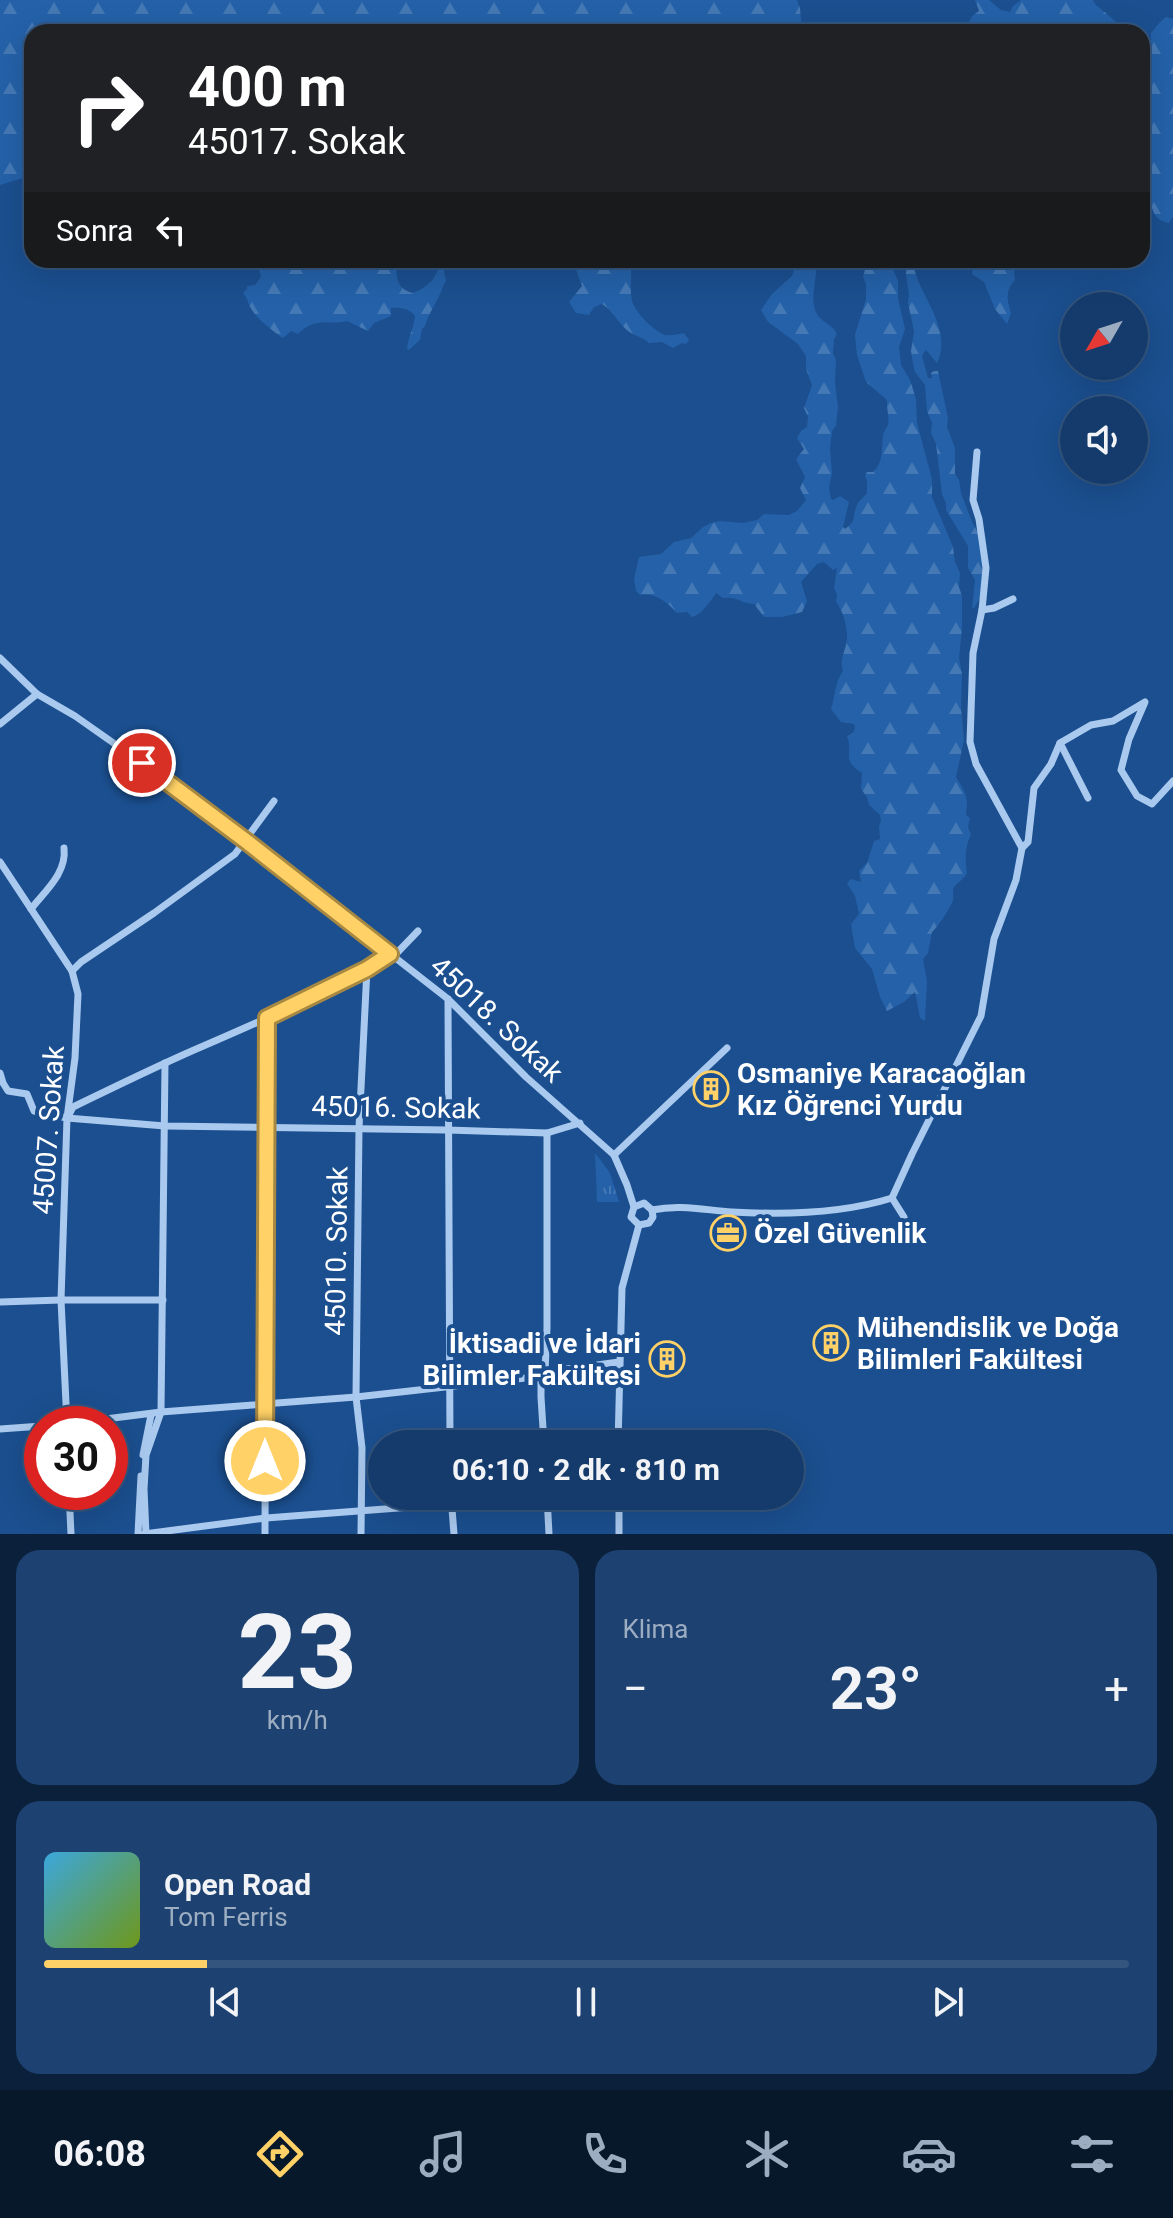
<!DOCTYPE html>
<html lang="tr">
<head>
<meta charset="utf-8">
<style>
  body { margin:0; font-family:Roboto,sans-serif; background:#1d4271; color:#f1f3f6; height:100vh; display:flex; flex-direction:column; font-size:30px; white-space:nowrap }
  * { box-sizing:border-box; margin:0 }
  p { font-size:26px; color:#9dadc1 }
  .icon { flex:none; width:44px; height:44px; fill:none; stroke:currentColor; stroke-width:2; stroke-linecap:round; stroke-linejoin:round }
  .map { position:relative; height:1534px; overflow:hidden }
  .sheet { display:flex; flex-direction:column; gap:16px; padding:16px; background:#0b203b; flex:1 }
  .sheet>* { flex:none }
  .banner { position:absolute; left:24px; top:24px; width:1126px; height:244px; border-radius:24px; box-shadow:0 8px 32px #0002,0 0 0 2px #33557e; background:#202124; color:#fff; overflow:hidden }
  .needle { width:52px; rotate:231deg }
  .fabs { position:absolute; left:1060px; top:292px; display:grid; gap:16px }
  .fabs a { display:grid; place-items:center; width:88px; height:88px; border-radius:50%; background:#143b6b; box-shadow:0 8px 32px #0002,0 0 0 2px #33557e; font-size:40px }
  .speed { position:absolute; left:24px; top:1406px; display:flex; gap:16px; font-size:40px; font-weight:700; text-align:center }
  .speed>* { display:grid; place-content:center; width:104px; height:104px; border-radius:50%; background:#143b6b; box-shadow:0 8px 32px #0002,0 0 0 2px #33557e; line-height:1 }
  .speed .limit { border:12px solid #d22; background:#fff; color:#111 }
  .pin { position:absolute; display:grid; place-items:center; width:68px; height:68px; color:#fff; margin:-34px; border:4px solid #fff; border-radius:50%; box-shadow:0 2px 8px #0007 }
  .me { position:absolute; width:88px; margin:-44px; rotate:0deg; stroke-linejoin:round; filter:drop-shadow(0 0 6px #0008) }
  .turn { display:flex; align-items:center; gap:28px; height:168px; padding:0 32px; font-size:36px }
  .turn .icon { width:104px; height:104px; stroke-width:2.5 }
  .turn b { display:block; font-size:56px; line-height:68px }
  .then { display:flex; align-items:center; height:76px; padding:0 32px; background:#0003; gap:16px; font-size:30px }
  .big { font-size:60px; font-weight:700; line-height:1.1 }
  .sheet .card { flex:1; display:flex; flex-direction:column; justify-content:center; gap:12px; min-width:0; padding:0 28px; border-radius:24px; background:#1d4271 }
  .sheet .dial { align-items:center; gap:0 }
  .dial b { font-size:104px; line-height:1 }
  .song { display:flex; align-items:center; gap:24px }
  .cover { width:96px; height:96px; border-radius:12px; background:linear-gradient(135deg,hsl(200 70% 55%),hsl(80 70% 35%)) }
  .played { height:8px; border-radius:4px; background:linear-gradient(90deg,#ffd166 15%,#33557e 15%) }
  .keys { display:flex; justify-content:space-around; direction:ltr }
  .heat { display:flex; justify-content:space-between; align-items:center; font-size:44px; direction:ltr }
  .sheet .tiles { flex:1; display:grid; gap:16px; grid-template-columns:1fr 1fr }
  .card:last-child { grid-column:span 2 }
  .trip { position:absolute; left:368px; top:1430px; width:436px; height:80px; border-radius:40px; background:#143b6b; box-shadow:0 8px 32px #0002,0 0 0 2px #33557e; font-weight:700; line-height:80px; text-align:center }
  .tab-bar { display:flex; height:128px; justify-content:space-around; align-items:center; background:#08182b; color:#9dadc1 }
  .tab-bar .icon { width:56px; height:56px }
  .tab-bar .current { color:#ffd166 }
  .tab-bar b { font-size:36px; color:#f1f3f6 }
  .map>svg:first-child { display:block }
</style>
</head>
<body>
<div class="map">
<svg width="1173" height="1534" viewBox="0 0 1173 1534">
  <defs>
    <pattern id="grass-tufts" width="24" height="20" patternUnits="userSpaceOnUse" patternTransform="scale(2)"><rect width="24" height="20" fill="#2461a8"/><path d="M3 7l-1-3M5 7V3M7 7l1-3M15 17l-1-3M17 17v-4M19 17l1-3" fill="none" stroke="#4579b5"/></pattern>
    <pattern id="forest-firs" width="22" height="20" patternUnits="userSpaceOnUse" patternTransform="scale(2)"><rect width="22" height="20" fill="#2461a8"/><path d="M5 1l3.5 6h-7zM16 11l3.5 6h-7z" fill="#4579b5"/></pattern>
  </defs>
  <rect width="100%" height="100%" fill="#1b4f8f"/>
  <polygon fill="url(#grass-tufts)" points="595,1153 610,1173 619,1202 597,1202"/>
  <g fill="url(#forest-firs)">
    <polygon points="0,0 797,0 800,8 802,32 32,32 32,175 0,185"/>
    <polygon points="975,0 989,0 1001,10 1010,12 1013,6 1021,0 1093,0 1095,4 1128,32 969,32 964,28 964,24 970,21 972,16 979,11"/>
    <path d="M1166,17L1173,19V217L1169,223C1157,220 1155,217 1151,205L1142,199V47H1147L1151,43V33L1160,22Z"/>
    <path d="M276,260H397C396,276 395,288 412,293C428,288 438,278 440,260H448L444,272L446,281C443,285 442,290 440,294C435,305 428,315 425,326L422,329L420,340L409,350L407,349C408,337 414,328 415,316C409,308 400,307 391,308V316L374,323L368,331L347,321C327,326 318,315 298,334L291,331L283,338L281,337C270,328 259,321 252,310C247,303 249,300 243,293L247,289V286L255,285L261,277L259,269L268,267L270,263Z"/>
    <path d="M566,260H629C634,274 628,290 633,304C638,315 654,331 665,335C671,336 679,334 684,333L689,340L686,344L682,343L673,348L662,342L649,343C643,337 637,337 631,333C619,326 614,311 602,304L594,307L589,315L576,313L569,302L582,286C577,274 578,266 566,260Z"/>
    <path d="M798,260H815C815,264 816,269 816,273C815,286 809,304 819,317C825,324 833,325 837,334L834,339L833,354L836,360L835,383L838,407L836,426L832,431L830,449L832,473L829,488L831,499L833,500L840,496L849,502L843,527L845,529C859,519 851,515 858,503C861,499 864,497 867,493V480L865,476L867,472H873C884,462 881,450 883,437C883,432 886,429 888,425C890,417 886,408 887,400L866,382L857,355L855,335L866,299V284L863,277L865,270L856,260H889L898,281V298L905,329L899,347L901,365L910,380L916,399L917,423L932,479V497L953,547L955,562L960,573L959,587L962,596V628L959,658L962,674L961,707L964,740L956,777C961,786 967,793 967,804C967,808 966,811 966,815L970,818L968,827L971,835C965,845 965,861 967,873C964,879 957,883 954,887C952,891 954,896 953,900C951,907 938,927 932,932L928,953L923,959L927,981L925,1021L920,1018L915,992L904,1002L887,1011L880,997L872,969L855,948L851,924L859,914L855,896L847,883L851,879L861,882L859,871L867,863L874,841L880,839L879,827L881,820L880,815L869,805L867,797L861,789L862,773C840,759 854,754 847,736L853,733L855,728L854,724L841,722L831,709C835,697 835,681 843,671C839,658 846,651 847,639C848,629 843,610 836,602L837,595L834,588L837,568L833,570L824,562L817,564L801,582L807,601L802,612L782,617H764L754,604C739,603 738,596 723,598L716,593C711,601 701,615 692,617L687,612L677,613C667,602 655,592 640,595L636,591L634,579L639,557L661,554L674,542L691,538L703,527L711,523L720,521L742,523L757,520L764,514L789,515L797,511L806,500L800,488L805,477L796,459L804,449L797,438L801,431L807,427L808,417L804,408L812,385L806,369V356L798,344L768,322L761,310L772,294L792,276Z"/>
    <path d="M900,260H912C914,268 916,277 920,285C931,309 950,336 937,363L926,350L922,356L928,378H932L931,373L934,371H938L948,418L947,427L955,448V474L959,480L961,493L972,522L980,536L983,573L980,598L974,608H972L975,580L968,568V546L946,510V503L942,494L936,444L931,433L932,423L927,411L925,385L915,372L913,364L911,351L914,331L908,303L909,295L905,267Z"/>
    <path d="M975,260H1015L1014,274L1015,280C1005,290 1007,300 1011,313L1007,324L995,309L984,282L972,274Z"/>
  </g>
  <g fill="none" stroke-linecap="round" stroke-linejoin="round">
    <g stroke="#a9c9ee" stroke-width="7">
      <polyline points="977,452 973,500 979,519 986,568 982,610 973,653 970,742 976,764 1022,848"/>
      <polyline points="982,610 994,608 1013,599"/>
      <polyline points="0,658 37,694 75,716 142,763 246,841 448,999 526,1077 614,1155 627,1185 634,1207 631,1217 639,1225"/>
      <polyline points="0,724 37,694"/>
      <polyline points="1060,743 1088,798"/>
      <polyline points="0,862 72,971 78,994 75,1058 67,1118 61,1300 67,1424"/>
      <path d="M31,909C45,891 67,873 64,848"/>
      <polyline points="394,956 418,931"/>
      <polyline points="72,971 81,962 154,913 235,854 274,801"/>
      <polyline points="448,999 450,1444"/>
      <polyline points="0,1073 3,1083 8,1091 27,1094 34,1111 67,1118 165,1126 447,1130 547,1133 580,1123"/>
      <path d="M70,1113L73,1107C110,1089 147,1071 185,1054C254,1024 326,994 390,954"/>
      <polyline points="614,1155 727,1048"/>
      <polyline points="892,1198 912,1154 981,1016 994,939 1016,880 1022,848 1028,842 1034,788 1051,764 1060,743 1091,725 1113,721 1145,702 1129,739 1121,770 1137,796 1152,804 1173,781"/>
      <polyline points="892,1198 904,1217"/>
      <polyline points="634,1207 644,1203 652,1210"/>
      <path d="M652,1210C680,1204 704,1210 732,1212C785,1215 841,1214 892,1198"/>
      <polyline points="639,1225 649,1223 653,1217 652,1210"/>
      <polyline points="0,1302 61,1300 163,1300"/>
      <polyline points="66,1424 161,1412 356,1397 535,1377 545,1372 619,1362"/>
      <polyline points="0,1429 42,1426"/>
      <polyline points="544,1444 541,1397 541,1382 545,1372 547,1328 547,1133"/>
      <polyline points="618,1444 622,1288 639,1225"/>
      <polyline points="143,1455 151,1415"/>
      <polyline points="69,1492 71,1534"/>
      <polyline points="451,1496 454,1534"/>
      <polyline points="547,1496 549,1534"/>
      <polyline points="619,1496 619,1534"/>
      <polyline points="138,1534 141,1476"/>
      <polyline points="144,1534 266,1518 451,1504 502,1496"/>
      <polyline points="146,1534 144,1489 146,1455 161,1412 165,1063"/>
      <polyline points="265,1534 267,1018"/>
      <polyline points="361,1534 362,1448 356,1397 359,1128 367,969"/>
    </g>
  </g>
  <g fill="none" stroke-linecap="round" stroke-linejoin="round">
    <defs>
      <polyline id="route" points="142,763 246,841 390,954 367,969 267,1018 265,1461"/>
    </defs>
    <use href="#route" stroke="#a68842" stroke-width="20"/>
    <use href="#route" stroke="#ffd166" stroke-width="14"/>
  </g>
  <defs>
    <symbol id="building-ring" viewBox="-11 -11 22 22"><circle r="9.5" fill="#1b4f8f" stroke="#ffd166" stroke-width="1.5"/><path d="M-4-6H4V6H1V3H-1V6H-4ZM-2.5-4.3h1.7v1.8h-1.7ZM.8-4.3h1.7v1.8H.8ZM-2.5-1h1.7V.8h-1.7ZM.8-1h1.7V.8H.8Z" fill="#ffd166"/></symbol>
    <symbol id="office-ring" viewBox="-11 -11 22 22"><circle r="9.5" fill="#1b4f8f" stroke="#ffd166" stroke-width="1.5"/><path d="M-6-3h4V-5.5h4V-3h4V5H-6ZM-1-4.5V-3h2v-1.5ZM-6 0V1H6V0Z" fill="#ffd166"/></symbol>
  </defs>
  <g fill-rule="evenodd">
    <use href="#building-ring" x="691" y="1069" width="40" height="40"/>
    <use href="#office-ring" x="708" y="1213" width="40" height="40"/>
    <use href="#building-ring" x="811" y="1323" width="40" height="40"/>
    <use href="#building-ring" x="647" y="1339" width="40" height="40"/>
  </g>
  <g text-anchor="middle" stroke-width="8" stroke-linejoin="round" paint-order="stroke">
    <g font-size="28" fill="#fff" stroke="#1b4f8f">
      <text transform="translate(497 1019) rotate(43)" y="10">45018. Sokak</text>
      <text transform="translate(396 1107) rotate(1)" y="10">45016. Sokak</text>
      <text transform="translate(48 1130) rotate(-86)" y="10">45007. Sokak</text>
      <text transform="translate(336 1251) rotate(-89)" y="10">45010. Sokak</text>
    </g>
    <g font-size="28" font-weight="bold" fill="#fff" stroke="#1b4f8f" text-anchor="start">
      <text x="737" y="1083">Osmaniye Karacaoğlan<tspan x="737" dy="32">Kız Öğrenci Yurdu</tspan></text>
      <text x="754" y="1243">Özel Güvenlik</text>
      <text x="857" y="1337">Mühendislik ve Doğa<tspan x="857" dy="32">Bilimleri Fakültesi</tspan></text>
      <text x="641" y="1353" text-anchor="end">İktisadi ve İdari<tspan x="641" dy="32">Bilimler Fakültesi</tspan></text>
    </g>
  </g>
</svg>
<div class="fabs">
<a><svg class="needle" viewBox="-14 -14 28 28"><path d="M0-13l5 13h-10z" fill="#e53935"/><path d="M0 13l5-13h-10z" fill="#9dadc1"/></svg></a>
<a><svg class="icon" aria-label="sound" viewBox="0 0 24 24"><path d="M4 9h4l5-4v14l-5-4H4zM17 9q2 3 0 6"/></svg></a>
</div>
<div class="speed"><div class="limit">30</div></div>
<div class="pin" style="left:142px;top:763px;background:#d93025"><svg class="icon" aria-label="arrive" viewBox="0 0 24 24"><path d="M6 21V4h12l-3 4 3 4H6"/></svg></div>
<svg class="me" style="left:265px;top:1461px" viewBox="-20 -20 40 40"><circle r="17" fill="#ffd166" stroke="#fff" stroke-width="3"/><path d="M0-11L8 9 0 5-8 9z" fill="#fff"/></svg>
<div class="trip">06:10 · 2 dk · 810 m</div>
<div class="banner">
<div class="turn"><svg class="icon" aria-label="right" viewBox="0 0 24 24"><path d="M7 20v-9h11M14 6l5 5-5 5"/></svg><div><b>400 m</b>45017. Sokak</div></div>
<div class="then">Sonra<svg class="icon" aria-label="left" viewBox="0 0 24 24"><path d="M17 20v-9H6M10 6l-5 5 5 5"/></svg></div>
</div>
</div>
<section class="sheet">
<div class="tiles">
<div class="card dial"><b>23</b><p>km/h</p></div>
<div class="card"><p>Klima</p>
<div class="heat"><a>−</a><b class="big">23°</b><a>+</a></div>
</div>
<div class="card">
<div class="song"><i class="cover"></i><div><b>Open Road</b><p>Tom Ferris</p></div></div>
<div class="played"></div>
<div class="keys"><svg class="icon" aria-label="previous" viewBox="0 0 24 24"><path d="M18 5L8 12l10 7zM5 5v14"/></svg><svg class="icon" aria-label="pause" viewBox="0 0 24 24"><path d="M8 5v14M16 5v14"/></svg><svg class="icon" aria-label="next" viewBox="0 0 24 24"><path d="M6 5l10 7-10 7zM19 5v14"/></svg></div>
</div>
</div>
</section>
<nav class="tab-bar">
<b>06:08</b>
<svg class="icon current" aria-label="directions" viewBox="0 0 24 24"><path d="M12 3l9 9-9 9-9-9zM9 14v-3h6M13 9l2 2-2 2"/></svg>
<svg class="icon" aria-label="music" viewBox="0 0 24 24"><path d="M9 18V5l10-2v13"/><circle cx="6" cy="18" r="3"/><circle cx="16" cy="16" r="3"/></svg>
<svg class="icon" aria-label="phone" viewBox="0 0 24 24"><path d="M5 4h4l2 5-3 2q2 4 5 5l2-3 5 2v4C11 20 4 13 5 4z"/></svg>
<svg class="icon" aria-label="climate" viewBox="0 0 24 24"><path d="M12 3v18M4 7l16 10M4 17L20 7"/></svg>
<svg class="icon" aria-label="car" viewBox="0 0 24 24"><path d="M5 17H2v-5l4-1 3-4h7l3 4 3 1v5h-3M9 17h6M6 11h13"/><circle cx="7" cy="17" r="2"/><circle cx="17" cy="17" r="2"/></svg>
<svg class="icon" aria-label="filters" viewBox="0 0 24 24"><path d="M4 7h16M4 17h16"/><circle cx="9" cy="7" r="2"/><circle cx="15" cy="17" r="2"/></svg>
</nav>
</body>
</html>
